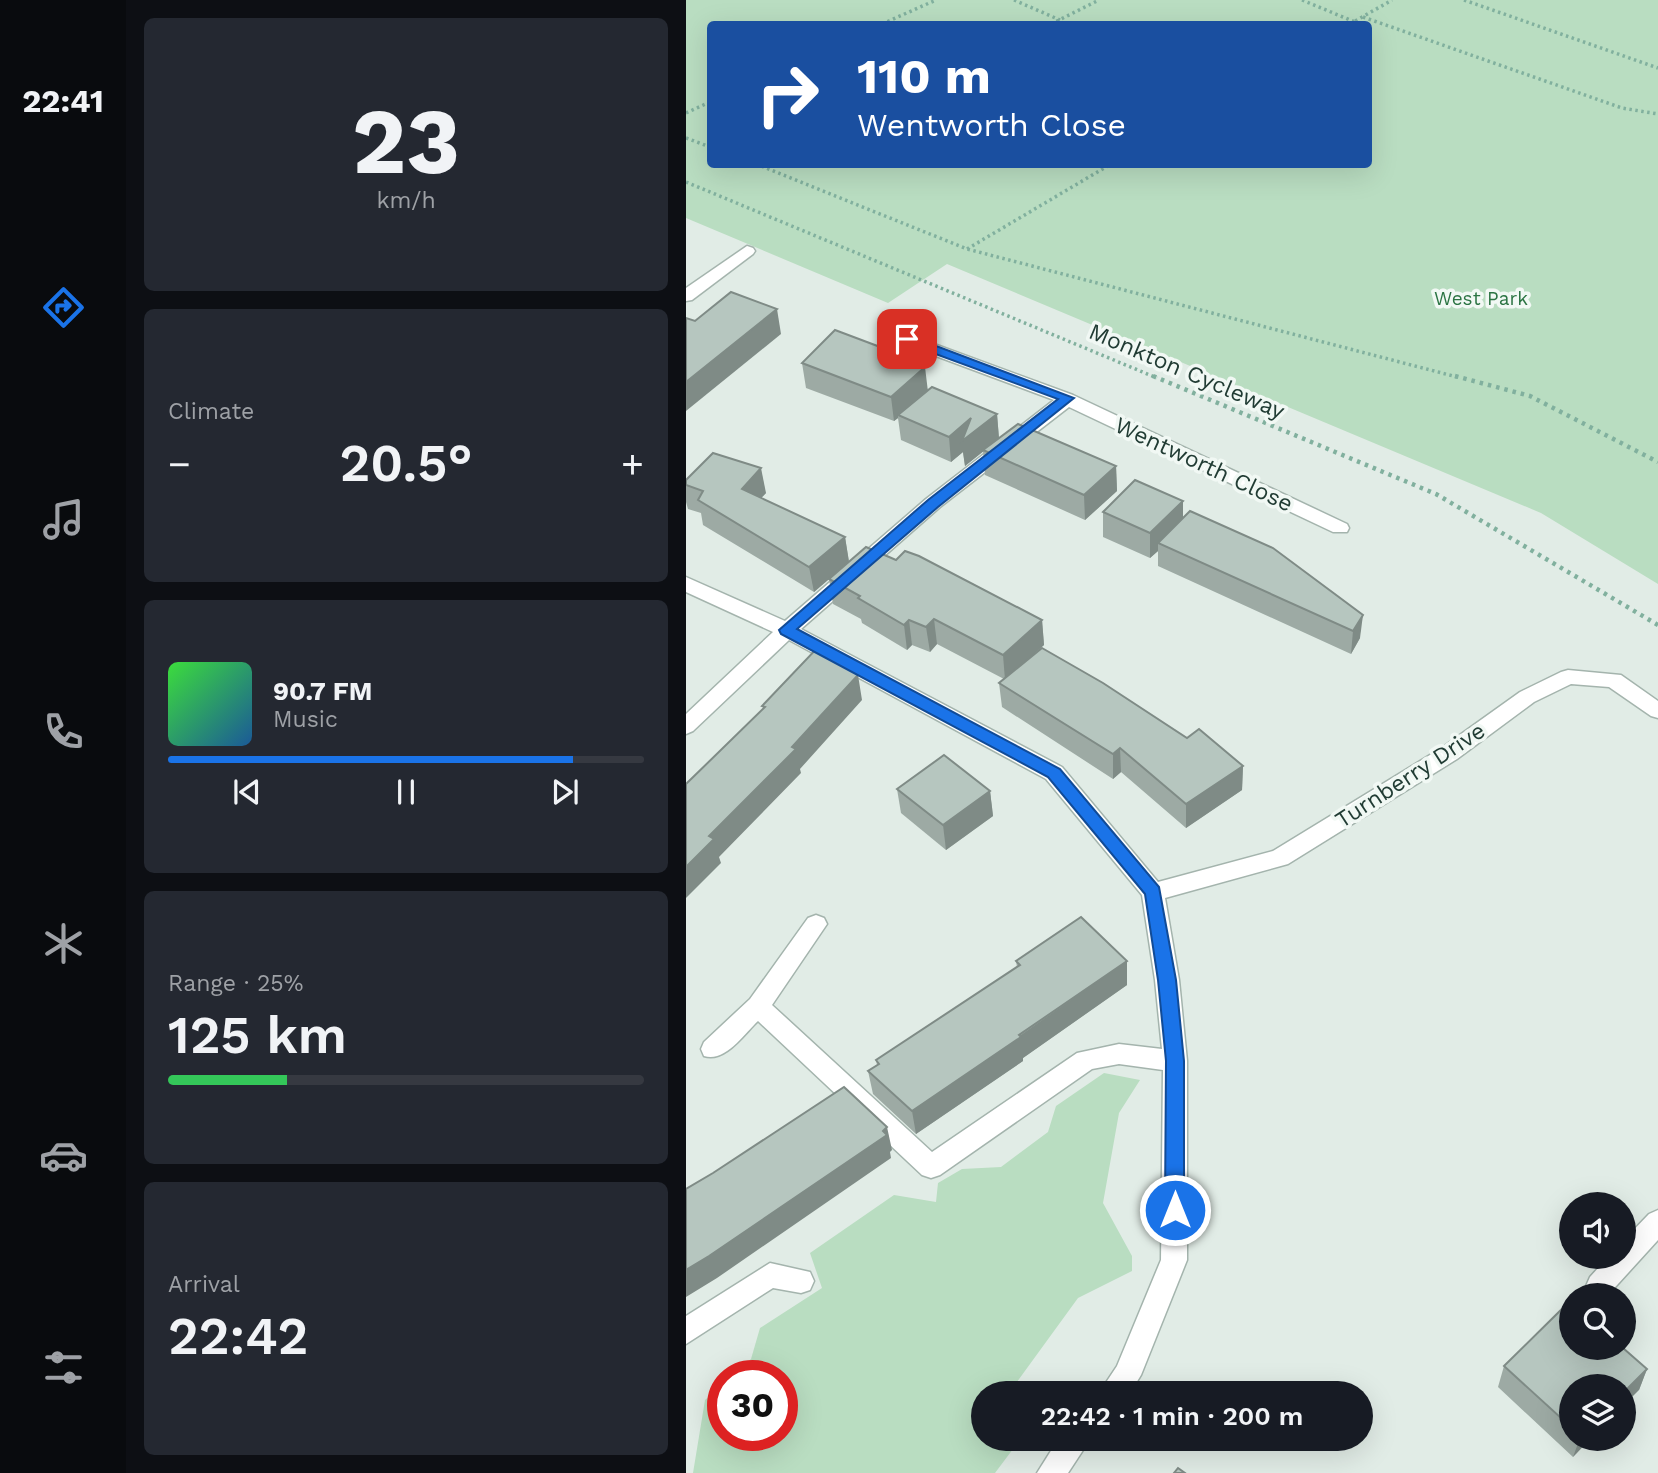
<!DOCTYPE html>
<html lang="en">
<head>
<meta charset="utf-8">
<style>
  body { margin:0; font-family:"Work Sans",sans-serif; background:#242831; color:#f1f3f6; height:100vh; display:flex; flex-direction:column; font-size:26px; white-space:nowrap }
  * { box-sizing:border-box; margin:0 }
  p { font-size:23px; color:#9ea1a6 }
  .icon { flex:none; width:38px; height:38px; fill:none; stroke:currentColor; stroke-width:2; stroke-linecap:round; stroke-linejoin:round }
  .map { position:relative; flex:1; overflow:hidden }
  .sheet { display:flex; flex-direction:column; gap:18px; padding:18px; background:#0d0f14; width:560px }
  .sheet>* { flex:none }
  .top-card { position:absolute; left:21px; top:21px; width:665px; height:147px; border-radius:7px; box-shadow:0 7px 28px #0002; background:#1a4fa0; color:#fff; overflow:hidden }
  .buttons { position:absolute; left:873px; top:1192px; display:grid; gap:14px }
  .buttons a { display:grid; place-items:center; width:77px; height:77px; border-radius:50%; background:#171b24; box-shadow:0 7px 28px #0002; font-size:35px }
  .speed { position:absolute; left:21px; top:1360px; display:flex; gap:14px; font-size:35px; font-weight:700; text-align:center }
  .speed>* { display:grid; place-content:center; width:91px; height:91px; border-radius:50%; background:#171b24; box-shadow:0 7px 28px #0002; line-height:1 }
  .speed .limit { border:10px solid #d22; background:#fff; color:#111 }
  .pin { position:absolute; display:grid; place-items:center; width:60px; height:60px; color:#fff; margin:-30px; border-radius:14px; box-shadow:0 4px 10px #0006 }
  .me { position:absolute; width:77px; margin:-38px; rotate:0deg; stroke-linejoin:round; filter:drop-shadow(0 0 5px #0008) }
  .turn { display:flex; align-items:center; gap:24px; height:147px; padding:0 35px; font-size:32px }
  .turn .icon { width:91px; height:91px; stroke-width:2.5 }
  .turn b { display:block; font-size:49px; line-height:60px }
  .big { font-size:52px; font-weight:600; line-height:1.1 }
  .sheet .card { flex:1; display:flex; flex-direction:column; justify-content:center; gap:10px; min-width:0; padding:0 24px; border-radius:10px; background:#242831 }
  .sheet .dial { align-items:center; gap:0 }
  .dial b { font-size:91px; line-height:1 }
  .song { display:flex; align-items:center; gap:21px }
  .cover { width:84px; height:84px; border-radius:10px; background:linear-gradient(135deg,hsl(120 70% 55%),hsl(210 70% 35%)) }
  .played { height:7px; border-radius:4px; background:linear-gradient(90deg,#1a73e8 85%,#363941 85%) }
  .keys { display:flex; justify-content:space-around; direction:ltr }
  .heat { display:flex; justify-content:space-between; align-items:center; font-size:38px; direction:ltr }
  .charge { height:10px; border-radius:5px; background:linear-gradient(90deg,#34c759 25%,#363941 0) }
  .trip { position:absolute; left:285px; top:1381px; width:402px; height:70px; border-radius:35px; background:#171b24; box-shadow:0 7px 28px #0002; font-weight:600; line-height:70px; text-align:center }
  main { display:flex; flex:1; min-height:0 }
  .dock { display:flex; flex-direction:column; width:126px; justify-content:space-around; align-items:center; background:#090b0e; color:#9ea1a6 }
  .dock .icon { width:49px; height:49px }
  .dock .active { color:#1a73e8 }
  .dock b { font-size:32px; color:#f1f3f6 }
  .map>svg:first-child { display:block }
</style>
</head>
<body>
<main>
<nav class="dock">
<b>22:41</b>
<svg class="icon active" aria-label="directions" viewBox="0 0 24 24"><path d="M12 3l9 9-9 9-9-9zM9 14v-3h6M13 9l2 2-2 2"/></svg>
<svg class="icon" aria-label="music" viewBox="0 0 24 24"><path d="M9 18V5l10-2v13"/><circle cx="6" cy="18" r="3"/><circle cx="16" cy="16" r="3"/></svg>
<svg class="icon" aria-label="phone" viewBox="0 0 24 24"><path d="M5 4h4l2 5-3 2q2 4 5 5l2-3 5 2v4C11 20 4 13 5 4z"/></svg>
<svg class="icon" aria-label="climate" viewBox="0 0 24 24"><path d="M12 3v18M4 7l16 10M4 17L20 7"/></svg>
<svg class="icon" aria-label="car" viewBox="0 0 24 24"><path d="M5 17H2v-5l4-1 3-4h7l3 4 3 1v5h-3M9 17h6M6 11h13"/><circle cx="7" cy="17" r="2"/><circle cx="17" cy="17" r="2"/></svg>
<svg class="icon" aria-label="filters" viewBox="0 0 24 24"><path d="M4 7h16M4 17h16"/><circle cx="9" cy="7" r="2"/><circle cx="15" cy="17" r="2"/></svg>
</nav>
<section class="sheet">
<div class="card dial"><b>23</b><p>km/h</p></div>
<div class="card"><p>Climate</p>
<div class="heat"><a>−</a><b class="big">20.5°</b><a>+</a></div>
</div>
<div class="card">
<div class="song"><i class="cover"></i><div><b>90.7 FM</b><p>Music</p></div></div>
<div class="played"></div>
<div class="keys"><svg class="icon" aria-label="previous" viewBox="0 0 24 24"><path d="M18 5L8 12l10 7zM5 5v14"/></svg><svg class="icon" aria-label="pause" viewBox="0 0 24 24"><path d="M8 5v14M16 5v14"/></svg><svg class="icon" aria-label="next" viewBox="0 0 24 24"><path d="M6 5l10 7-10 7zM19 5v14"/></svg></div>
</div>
<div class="card"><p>Range · 25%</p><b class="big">125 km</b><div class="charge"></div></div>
<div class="card"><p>Arrival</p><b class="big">22:42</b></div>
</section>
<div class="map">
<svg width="972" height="1473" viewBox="0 0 972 1473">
  <rect width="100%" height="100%" fill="#e1ece6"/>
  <g fill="#b9ddc1" fill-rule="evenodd">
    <path d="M0,0H972V584L855,513L261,264L202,303L0,218ZM24,24H682V164H24Z"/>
    <polygon points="418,1073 454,1080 433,1113 417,1203 446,1256 446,1271 392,1298 323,1393 298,1393 298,1438 325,1439 327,1449 309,1473 7,1473 19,1400 37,1384 37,1435 96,1435 96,1376 47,1375 65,1359 74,1328 136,1288 124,1253 208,1195 250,1202 252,1183 276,1169 315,1167 362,1132 370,1106"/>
  </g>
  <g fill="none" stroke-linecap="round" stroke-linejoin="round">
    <defs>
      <g id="minor">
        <polygon points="61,246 67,248 69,251 67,254 6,300 0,301 0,288"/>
        <path d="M221,334L387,395L661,524L663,528L661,532H647L383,407L254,507L115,629L376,767L472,882L587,851L757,747L834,692L875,672L882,670L935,675L972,701V718L965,716L923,687L885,684L848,702L771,759L602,864L479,898L493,980L501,1061V1260L455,1375L444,1393H413L431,1366L475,1260L477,1070L433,1064L406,1069L254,1175L245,1178L236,1175L72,1021C58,1034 39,1063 18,1056L15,1049L18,1042L64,999L122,918L130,915L138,918L141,924L86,1005L246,1152L391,1053L433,1044L476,1049L469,980L456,895L360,779L103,640L7,731L0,734V714L87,632L0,592V577L99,621L240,499L368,400L215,343L212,339L215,335Z"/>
        <polygon points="972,1210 972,1240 922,1295 904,1295 900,1286 904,1277 923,1256 938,1256 938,1240 963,1214"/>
        <polygon points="84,1263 124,1272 128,1281 124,1290 115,1293 87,1288 0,1344 0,1316"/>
        <polygon points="373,1438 405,1438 382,1473 351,1473"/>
      </g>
    </defs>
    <use href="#minor" stroke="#a4b4ad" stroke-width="3"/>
    <g stroke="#81b09e" stroke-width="3.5" stroke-dasharray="2.5 3.5" stroke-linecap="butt">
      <polyline points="328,0 374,20"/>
      <polyline points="616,0 669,22"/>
      <polyline points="778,0 972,68"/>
      <polyline points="677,17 936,108 972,114"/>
      <polyline points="196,24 250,0"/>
      <polyline points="365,24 413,0"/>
      <polyline points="664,24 706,0"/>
      <polyline points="0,113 24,102"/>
      <polyline points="0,138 24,147"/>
      <polyline points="70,164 281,249 775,378"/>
      <polyline points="0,182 471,378"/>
      <polyline points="281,249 425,164"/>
    </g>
    <g stroke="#81b09e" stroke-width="4.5" stroke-dasharray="3.5 5" stroke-linecap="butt">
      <polyline points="467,376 750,494 972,625"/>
      <polyline points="769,376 844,396 972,462"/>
    </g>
    <use href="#minor" fill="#fff" fill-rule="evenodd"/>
  </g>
  <g fill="#9daaa4">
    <polygon points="227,362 242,390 311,414 313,438 430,466 431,491 399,520 299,475 297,451 279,466 277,452 265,462 215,440 212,418 208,421 120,388 116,363"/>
    <polygon points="0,480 80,493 75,498 159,537 163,562 210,560 356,620 358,645 343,658 557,766 556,790 500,828 435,772 427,779 316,707 313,683 318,679 251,644 244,652 226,645 221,650 176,623 175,619 147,604 143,579 128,592 17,525 15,513 2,509 0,502"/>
    <polygon points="417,512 497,518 587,548 674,638 665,654 472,566 472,551 464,558 417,537"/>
    <polygon points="211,789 304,791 307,816 260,850 215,813"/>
    <polygon points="330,961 441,985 337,1058 337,1061 230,1134 187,1094 182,1071 191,1065 190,1060 331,967"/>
    <polygon points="818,1366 961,1369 953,1390 886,1386 886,1438 905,1438 887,1457 812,1387"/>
  </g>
  <g fill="#7f8b86">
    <polygon points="91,309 95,334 0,411 0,382"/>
    <polygon points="226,359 228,376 239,367 242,392 212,415 212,418 208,421 205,397 224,361"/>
    <polygon points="311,414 313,439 279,466 277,452 265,462 263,437 285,418"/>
    <polygon points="430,466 431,491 399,520 398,495"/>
    <polygon points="75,468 80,493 61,513 56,489"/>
    <polygon points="497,501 497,526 472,543 472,551 464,558 464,533"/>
    <polygon points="159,537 163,562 128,592 123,567"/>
    <polygon points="677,615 674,638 665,654 667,631"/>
    <polygon points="248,619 251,644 244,652 240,627"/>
    <polygon points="223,620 226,645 221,650 218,625"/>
    <polygon points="356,620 358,645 319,680 317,655"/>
    <polygon points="172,675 176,700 114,769 115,773 33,857 35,863 0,898 0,867 23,836"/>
    <polygon points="434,748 435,772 427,779 427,754"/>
    <polygon points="557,766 556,790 500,828 500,804"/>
    <polygon points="304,791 307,816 260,850 257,825"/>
    <polygon points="441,961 441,985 337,1058 337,1061 230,1134 226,1111"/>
    <polygon points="201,1127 206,1150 204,1152 205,1158 31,1278 0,1297 0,1270"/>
    <polygon points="961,1369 953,1390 938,1405 938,1392"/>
    <polygon points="894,1438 905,1438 887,1457"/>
  </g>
  <g fill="#b6c6bf" stroke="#7f8b86" stroke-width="2">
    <polygon points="45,292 91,309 0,382 0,318 9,321"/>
    <polygon points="149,330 226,359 224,361 239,367 205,397 116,363"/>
    <polygon points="246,387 311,414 276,441 285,418 263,437 212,415"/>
    <polygon points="332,424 430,466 398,495 297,450"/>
    <polygon points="27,453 75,468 56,489 159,537 123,567 12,500 17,491 0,485 0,480"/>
    <polygon points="449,480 497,501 464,533 417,512"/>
    <polygon points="504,511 587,548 677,615 667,631 472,543"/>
    <polygon points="180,547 210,560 219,551 233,556 356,620 317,655 248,619 240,627 223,620 218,625 172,598 174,596 143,579"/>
    <polygon points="134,645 172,675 106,747 110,749 23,836 28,839 0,867 0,784 79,707 76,706"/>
    <polygon points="356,648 417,683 501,738 513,729 557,766 500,804 434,748 427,754 313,683"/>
    <polygon points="258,755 304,791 257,825 211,789"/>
    <polygon points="395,917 441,961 333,1035 335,1037 226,1111 182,1071 193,1064 190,1060 334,965 330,961"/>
    <polygon points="158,1087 201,1127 197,1131 201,1135 23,1256 0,1270 0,1189 27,1173"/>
    <polygon points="884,1301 886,1303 886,1348 937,1348 961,1369 938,1392 938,1386 886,1386 886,1428 818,1366"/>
    <polygon points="492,1468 499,1473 488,1473"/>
  </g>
  <polygon fill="#1a73e8" stroke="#114b97" stroke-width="2" points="221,335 388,398 252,507 111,629 374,769 473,887 490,980 498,1061 498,1210 495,1216 489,1219 482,1216 479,1210 480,1061 472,980 459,894 362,777 95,634 93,630 242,500 372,399 217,342 217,336"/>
  <g text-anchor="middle" stroke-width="7" stroke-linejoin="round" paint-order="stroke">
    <g font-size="19" fill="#2b7443" stroke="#f1f8f4">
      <text x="795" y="305">West Park</text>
    </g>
    <g font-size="23" fill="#213c34" stroke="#f1f8f4">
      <text transform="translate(501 371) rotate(23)" y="8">Monkton Cycleway</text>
      <text transform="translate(518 464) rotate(25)" y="8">Wentworth Close</text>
      <text transform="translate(724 775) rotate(-33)" y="8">Turnberry Drive</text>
    </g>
  </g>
</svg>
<div class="buttons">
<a><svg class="icon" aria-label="sound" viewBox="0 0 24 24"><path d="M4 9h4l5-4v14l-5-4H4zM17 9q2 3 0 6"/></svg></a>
<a><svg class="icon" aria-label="search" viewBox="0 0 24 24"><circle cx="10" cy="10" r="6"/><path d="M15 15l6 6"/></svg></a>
<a><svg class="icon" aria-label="layers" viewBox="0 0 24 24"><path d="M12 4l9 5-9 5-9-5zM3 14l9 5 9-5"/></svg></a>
</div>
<div class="speed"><div class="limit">30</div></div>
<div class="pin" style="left:221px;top:339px;background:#d93025"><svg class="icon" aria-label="arrive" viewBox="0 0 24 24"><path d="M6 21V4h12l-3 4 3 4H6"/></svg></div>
<svg class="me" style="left:489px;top:1210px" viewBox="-20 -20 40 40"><circle r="17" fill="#1a73e8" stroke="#fff" stroke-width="3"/><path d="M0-11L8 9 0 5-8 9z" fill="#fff"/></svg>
<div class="trip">22:42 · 1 min · 200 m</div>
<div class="top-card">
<div class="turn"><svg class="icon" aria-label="right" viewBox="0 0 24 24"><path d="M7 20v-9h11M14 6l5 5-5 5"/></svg><div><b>110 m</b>Wentworth Close</div></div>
</div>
</div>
</main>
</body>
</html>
